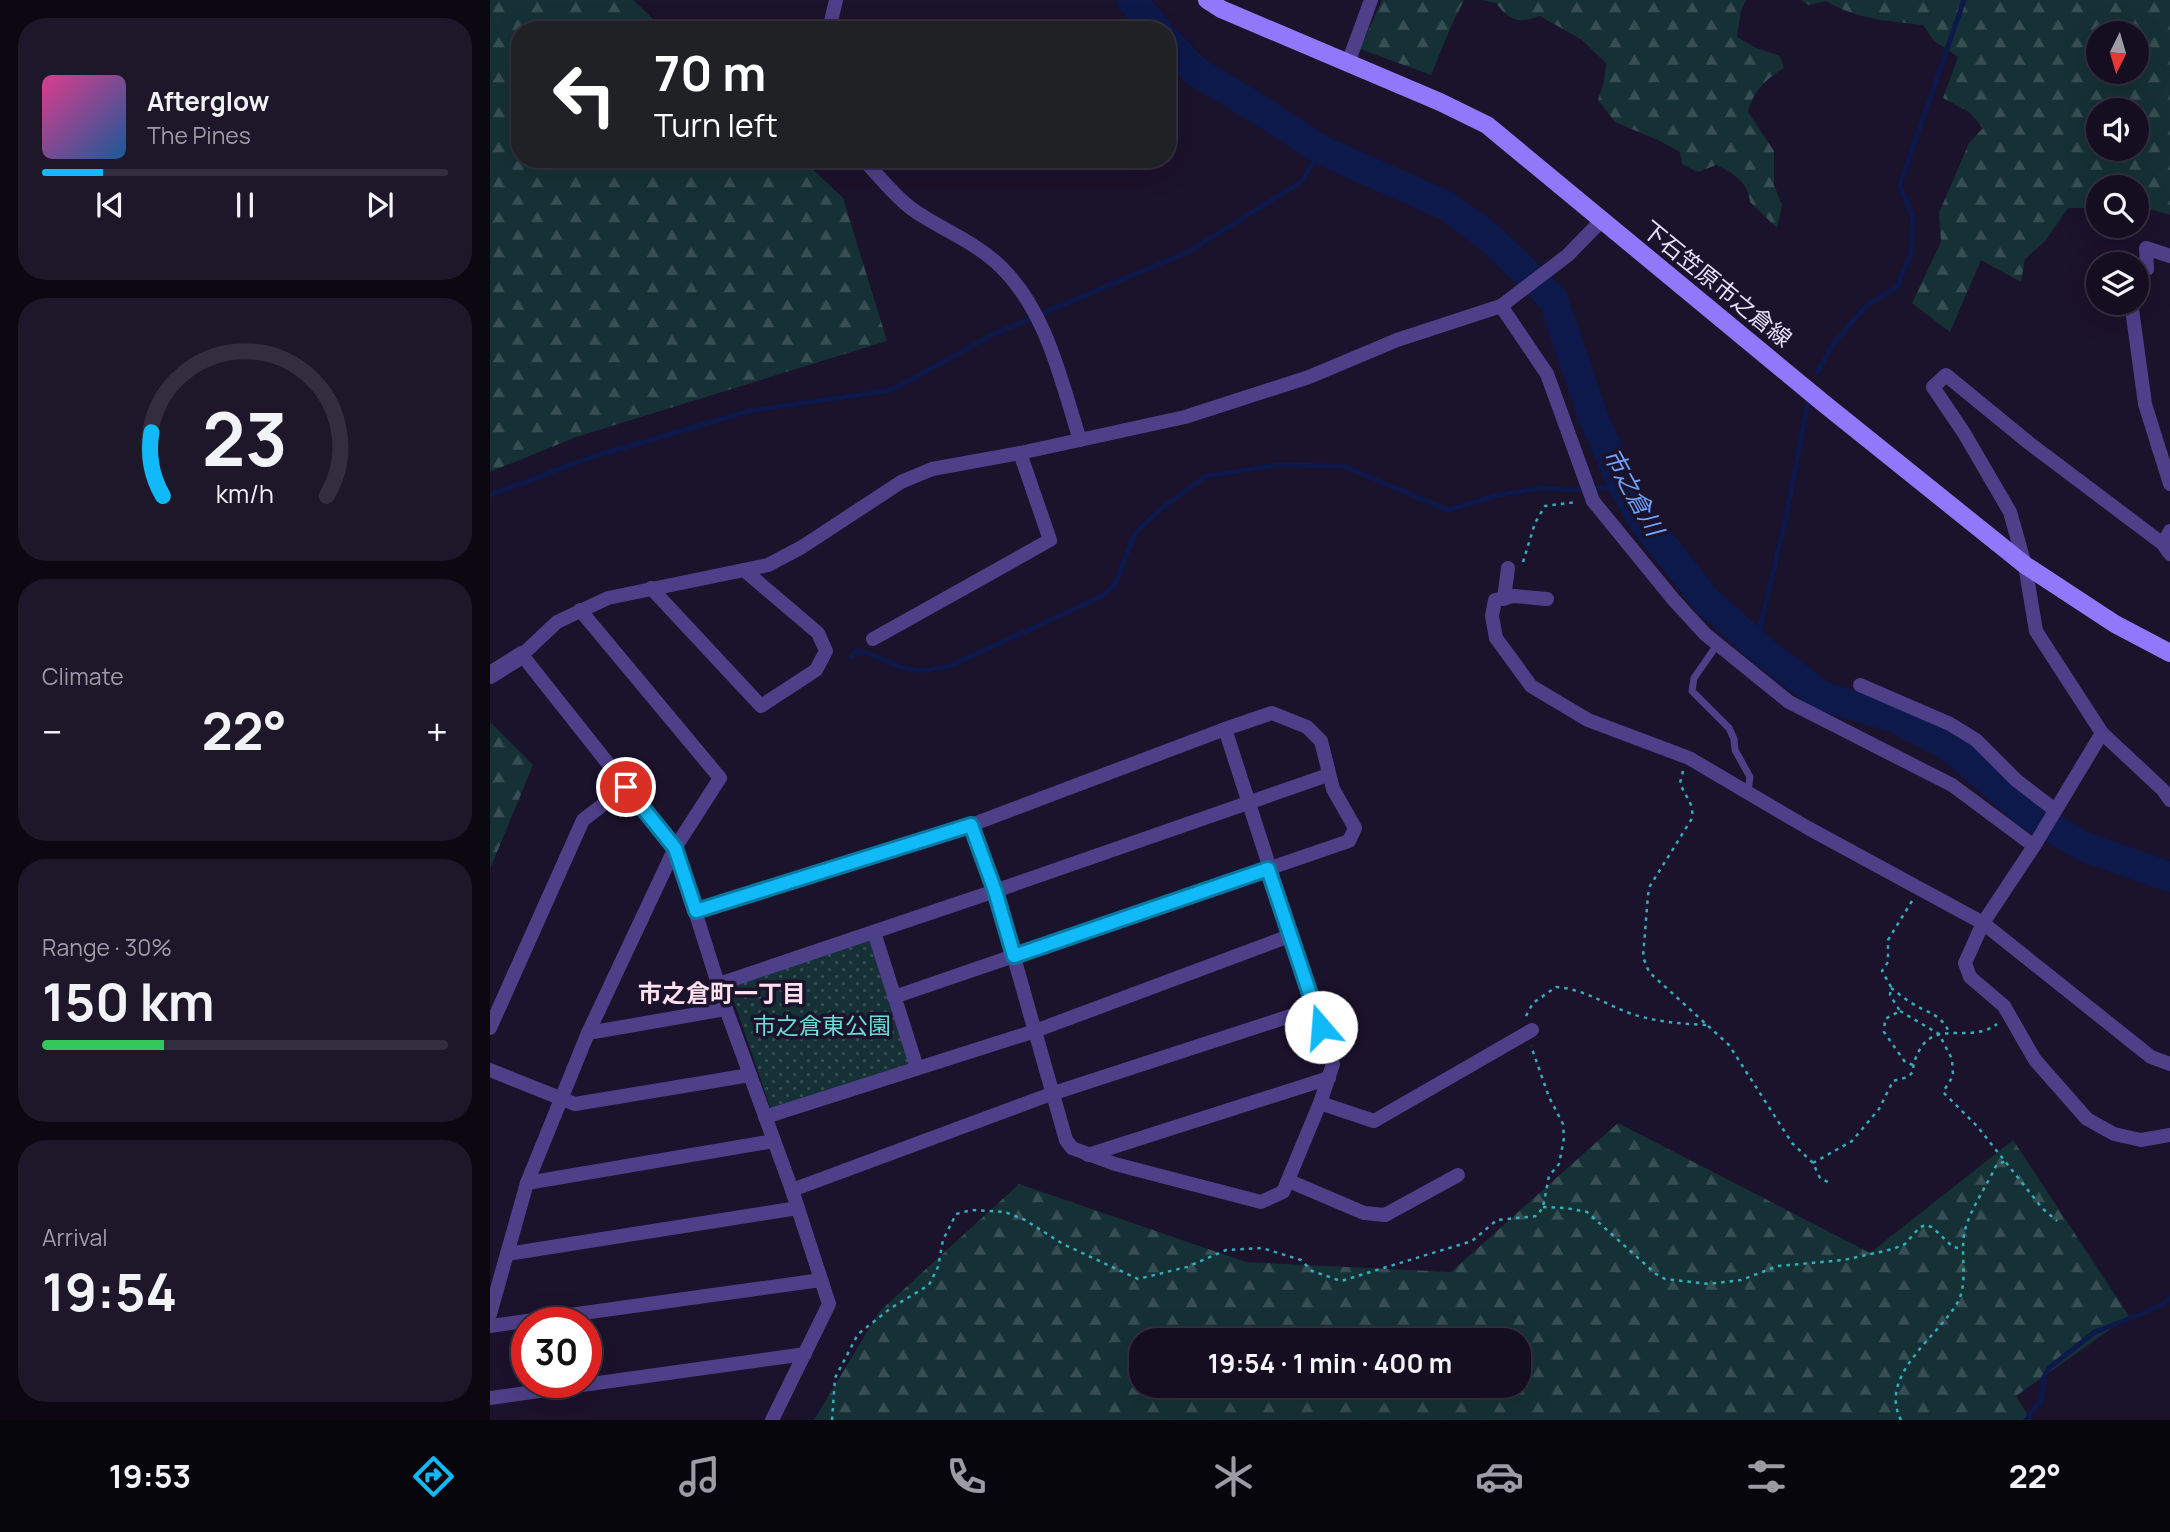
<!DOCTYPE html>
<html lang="en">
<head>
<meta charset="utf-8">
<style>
  body { margin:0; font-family:Manrope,"Noto Sans JP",sans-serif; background:#1d1729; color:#f1f3f6; height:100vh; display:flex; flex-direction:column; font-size:26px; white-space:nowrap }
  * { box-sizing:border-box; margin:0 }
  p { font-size:23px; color:#9d9ca5 }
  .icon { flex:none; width:38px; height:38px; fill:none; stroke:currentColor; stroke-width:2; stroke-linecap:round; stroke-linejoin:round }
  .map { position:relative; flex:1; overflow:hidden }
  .panel { display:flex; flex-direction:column; gap:18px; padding:18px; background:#0b0812; width:490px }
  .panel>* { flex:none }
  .top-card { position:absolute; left:21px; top:21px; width:665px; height:147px; border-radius:28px; box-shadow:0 7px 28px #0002,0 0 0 2px #332e3e; background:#202124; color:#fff; overflow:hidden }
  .needle { width:46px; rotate:185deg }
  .controls { position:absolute; left:1596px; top:21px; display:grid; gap:14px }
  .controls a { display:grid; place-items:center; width:63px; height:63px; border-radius:50%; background:#140e20; box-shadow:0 7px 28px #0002,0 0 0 2px #332e3e; font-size:35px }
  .speed { position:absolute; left:21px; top:1307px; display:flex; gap:14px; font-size:35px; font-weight:700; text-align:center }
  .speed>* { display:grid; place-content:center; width:91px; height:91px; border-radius:50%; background:#140e20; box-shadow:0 7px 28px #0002,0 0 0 2px #332e3e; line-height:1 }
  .speed .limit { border:10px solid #d22; background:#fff; color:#111 }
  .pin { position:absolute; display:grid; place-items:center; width:60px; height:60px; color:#fff; margin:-30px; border:4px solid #fff; border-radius:50%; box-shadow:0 2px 7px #0007 }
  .me { position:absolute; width:77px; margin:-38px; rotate:342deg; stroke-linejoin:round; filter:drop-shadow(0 0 5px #0008) }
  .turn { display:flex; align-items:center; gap:24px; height:147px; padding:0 28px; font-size:32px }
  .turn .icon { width:91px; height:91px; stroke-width:2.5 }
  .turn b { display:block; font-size:49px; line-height:60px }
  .big { font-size:52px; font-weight:700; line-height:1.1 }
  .panel .card { flex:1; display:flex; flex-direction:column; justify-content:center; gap:10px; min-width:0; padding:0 24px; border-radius:28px; background:#1d1729 }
  .panel .dial { align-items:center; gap:0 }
  .dial svg { height:182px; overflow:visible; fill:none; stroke:#332e3e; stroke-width:7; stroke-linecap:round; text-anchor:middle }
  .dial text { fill:#f1f3f6; stroke:none }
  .song { display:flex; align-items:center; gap:21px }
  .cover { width:84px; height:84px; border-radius:10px; background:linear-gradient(135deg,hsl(330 70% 55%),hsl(210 70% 35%)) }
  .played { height:7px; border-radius:4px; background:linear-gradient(90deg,#10baf8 15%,#332e3e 15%) }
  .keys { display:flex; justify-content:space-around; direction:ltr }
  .heat { display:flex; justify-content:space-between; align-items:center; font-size:38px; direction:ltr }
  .charge { height:10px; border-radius:5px; background:linear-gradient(90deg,#34c759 30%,#332e3e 0) }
  .trip { position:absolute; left:639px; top:1328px; width:402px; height:70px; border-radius:28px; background:#140e20; box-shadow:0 7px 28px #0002,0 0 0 2px #332e3e; font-weight:700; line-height:70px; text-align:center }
  .tab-bar { display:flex; height:112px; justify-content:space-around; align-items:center; background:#08060d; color:#9d9ca5 }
  .tab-bar .icon { width:49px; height:49px }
  .tab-bar .selected { color:#10baf8 }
  .tab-bar b { font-size:32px; color:#f1f3f6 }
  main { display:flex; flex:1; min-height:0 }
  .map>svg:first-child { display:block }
</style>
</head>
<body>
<main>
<section class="panel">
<div class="card">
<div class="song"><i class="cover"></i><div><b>Afterglow</b><p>The Pines</p></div></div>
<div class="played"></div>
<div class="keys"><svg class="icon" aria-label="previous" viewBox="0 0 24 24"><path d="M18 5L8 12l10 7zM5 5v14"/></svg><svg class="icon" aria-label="pause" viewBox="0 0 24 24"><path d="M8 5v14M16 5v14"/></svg><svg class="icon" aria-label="next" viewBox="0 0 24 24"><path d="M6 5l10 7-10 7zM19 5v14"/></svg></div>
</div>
<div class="card dial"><svg viewBox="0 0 100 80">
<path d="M14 69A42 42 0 1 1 86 69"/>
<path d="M14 69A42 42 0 0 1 9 41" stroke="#10baf8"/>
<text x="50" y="56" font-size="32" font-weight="700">23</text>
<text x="50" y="72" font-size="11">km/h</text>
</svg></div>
<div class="card"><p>Climate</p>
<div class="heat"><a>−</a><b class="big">22°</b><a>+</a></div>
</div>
<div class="card"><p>Range · 30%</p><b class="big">150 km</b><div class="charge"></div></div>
<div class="card"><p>Arrival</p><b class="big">19:54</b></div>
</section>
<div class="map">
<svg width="1680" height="1420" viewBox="0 0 1680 1420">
  <defs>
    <pattern id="forest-firs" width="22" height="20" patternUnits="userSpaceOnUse" patternTransform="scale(1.75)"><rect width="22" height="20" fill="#153135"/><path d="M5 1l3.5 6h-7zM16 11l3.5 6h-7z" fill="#374e53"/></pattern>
    <pattern id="park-dots" width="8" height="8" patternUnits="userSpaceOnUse" patternTransform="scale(1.75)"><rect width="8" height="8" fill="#153135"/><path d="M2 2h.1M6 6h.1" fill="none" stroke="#374e53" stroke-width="1.8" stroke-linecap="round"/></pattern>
  </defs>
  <rect width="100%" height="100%" fill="#1b122b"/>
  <g fill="url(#forest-firs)" fill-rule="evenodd">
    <polygon points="0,0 143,0 175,30 30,30 30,159 312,159 353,198 397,341 86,437 0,472"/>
    <polygon points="892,0 974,0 962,24 941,75 870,49"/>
    <path d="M992,0H1256L1251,11L1247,37L1264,47L1290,56L1294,68C1277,78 1262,92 1258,112L1284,151V185L1292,205L1287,228L1260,202C1258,182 1244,173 1226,165L1208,172L1192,164L1190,152L1170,141L1125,122L1108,100L1114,82L1116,63L1092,40L1050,16C1028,24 1020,21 1006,3Z"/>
    <path d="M1311,0H1680V215L1657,208H1647V187H1608V208H1578L1556,240L1535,259L1531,282L1491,260L1460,332L1422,303L1451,242L1449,213L1479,143L1493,128L1479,112L1453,98L1468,57L1444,41L1433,25C1399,21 1365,19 1336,1L1319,5ZM1647,33V72H1608V33ZM1647,110V149H1608V110Z"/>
    <polygon points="0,722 43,765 0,869"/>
    <path d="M1128,1123L1380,1253L1523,1140L1639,1316L1526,1396L1541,1420H324L389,1312L529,1184L756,1262L961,1272ZM1029,1340V1386H651V1340Z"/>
  </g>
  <polygon fill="url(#park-dots)" points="378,936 423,1070 282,1112 239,987"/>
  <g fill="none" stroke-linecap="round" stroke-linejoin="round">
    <g stroke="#0d194a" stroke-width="5">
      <polyline points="1327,373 1343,344 1377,305 1407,287 1421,253 1423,218 1410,185 1474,0"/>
      <polyline points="0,495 102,457 259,411 402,390 502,335 700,251 811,182 831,150"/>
      <polyline points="1266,645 1295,522 1319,398"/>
      <polyline points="361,657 366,651 378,653 411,667 431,671 460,666 610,597 625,585 645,533 672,508 716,476 787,465 853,466 958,510 1009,495 1053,488 1078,490 1134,487"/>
      <polyline points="1536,1420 1551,1400 1554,1377 1559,1368 1605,1332 1651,1314 1671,1305 1680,1298"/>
    </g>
    <g stroke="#0d194a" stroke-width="30">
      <polyline points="642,0 667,30"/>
      <polyline points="677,41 705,71 757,102 831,150 957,206 1000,238 1063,299 1103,417 1134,487 1153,520 1216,600 1275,653 1332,696 1405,718 1459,746 1538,814 1595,847 1680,877"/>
    </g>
    <g stroke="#35adbb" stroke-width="2.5" stroke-dasharray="3.5 5" stroke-linecap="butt">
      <polyline points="1033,562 1045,523 1055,506 1086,502"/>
      <path d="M1193,771L1190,783C1195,797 1206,805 1201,820L1160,886L1158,895L1153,957L1159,972L1239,1045L1302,1143L1323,1163L1330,1178L1340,1183"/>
      <polyline points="1422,901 1398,940 1398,962 1392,971 1401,987 1400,995 1410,1011 1395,1019 1394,1032 1415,1062 1423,1065"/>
      <path d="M1401,988C1407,992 1413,998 1420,1002C1438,1014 1450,1012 1460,1034"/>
      <polyline points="1410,1011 1449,1034 1462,1059 1463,1076 1453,1092 1487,1126 1552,1208 1567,1221"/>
      <path d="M1036,1016L1043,1003L1066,987C1096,989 1117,1006 1145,1015C1169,1022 1192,1024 1217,1025"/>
      <path d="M1323,1163L1362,1141L1389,1109L1403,1081L1418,1077L1423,1072C1423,1063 1425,1059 1429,1051C1445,1019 1482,1044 1507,1024"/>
      <polyline points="1053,1207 1076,1208 1097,1212 1166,1274 1175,1279 1219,1284 1251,1280 1288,1266 1354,1260 1403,1249 1415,1244 1430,1227 1437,1225 1443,1228 1463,1247 1473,1249"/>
      <polyline points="342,1420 345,1378 368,1334 401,1308 439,1285 448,1267 453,1240 466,1214 482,1210 515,1212 535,1220 573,1244 648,1279 697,1267 736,1250 772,1248 811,1260 822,1271 851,1281 982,1241 1007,1220 1047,1216 1053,1207 1059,1176 1069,1164 1074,1138 1073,1124 1059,1097 1041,1046"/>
      <path d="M1411,1420C1388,1376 1446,1338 1466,1305C1480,1284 1469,1253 1475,1230C1480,1210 1497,1185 1506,1166L1515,1161"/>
    </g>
    <polyline stroke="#4e3f89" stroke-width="7" points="1227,645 1204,678 1202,691 1239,728 1244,739 1245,750 1260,777 1258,791"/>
    <g stroke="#4e3f89" stroke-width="14">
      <polyline points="339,30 346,0"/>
      <polyline points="858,63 881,0"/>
      <path d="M373,159C388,175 404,196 422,209C450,229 486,242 511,267C557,312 571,381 590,440"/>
      <polyline points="1647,283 1648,274 1657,269 1656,248 1680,256"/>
      <polyline points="1643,303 1642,309 1655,404 1680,484"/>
      <polyline points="1011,306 1057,374 1103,501 1183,599 1215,634 1299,702 1462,785 1544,846"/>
      <polyline points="1673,544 1680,531"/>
      <polyline points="1680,554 1673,544 1539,443 1456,375 1443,387 1474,433 1520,512 1535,565 1546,631 1612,733 1673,790 1680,800"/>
      <polyline points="161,588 271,706 326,670 336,651 328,633 254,570"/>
      <polyline points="1014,599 1018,568"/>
      <polyline points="1057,599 1024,596 1005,600 1002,616 1006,638 1041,686 1098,720 1199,758 1318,828 1493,923 1661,1057 1680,1064"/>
      <polyline points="383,639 560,540 530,453"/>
      <polyline points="1370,685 1460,724 1486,740 1526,780 1565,810"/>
      <polyline points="1612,733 1544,846 1493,923 1475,963 1480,977 1514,1006 1545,1060 1597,1119 1624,1134 1651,1140 1680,1135"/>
      <polyline points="206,911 481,825 735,729 843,1064 830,1103 793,1192 771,1202 625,1164 582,1148 576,1140 505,891 481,825"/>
      <polyline points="384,932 427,1068"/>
      <polyline points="229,984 505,891 838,775"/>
      <polyline points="404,997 859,841 865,828 843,789 831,741 817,727 782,713 735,729"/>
      <polyline points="0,1028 93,820 136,787"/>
      <polyline points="98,1033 236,1009"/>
      <polyline points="0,1070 85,1104 260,1075"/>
      <polyline points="830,1103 884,1121 1042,1030"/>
      <polyline points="275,1117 545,1031 802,935"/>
      <polyline points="598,1155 839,1078"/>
      <polyline points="799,1181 874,1213 895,1215 968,1175"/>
      <polyline points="37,1183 284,1141"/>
      <polyline points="302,1190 561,1094 825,1008"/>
      <polyline points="17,1254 308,1208"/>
      <polyline points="0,1314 37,1183 98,1033 185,848 230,778 90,610"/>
      <polyline points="0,1326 331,1280"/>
      <polyline points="0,1398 315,1354"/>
      <polyline points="282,1420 339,1304 302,1190 236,1009 185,848 32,655 67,622 118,598 278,565 312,547 411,482 442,469 530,453 695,417 819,377 907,340 1011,306 1078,255 1111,221"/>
    </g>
    <polyline stroke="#4e3f89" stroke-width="18" points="0,675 32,655"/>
    <polyline stroke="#9178fb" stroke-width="18" points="717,0 731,9 950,102 997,125 1332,402 1535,565 1625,624 1680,653"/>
  </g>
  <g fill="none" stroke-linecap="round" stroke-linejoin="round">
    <defs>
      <polyline id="route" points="136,787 185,848 206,911 481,825 505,891 524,956 778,869 831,1027"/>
    </defs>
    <use href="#route" stroke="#0a79a1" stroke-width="18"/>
    <use href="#route" stroke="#10baf8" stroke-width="12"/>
  </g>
  <g text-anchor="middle" stroke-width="7" stroke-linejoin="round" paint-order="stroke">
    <g font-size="23" fill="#e7defe" stroke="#1b122b">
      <text transform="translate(1227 284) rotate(39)" y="8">下石笠原市之倉線</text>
    </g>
    <g font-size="23" fill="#6aded4" stroke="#1b122b">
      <text x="332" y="1034">市之倉東公園</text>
    </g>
    <g font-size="24" font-style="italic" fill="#6fa3fb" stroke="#1b122b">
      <text transform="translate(1143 492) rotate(61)" y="8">市之倉川</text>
    </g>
    <g font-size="24" font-weight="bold" fill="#fee0ee" stroke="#1b122b">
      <text x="232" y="1002">市之倉町一丁目</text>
    </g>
  </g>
</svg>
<div class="controls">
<a><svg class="needle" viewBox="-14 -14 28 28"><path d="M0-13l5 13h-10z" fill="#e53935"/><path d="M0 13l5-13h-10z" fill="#9d9ca5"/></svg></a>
<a><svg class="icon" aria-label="sound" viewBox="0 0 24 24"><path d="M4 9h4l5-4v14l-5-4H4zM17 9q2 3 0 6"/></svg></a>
<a><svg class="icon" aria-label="search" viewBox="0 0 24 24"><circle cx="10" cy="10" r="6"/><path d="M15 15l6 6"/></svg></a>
<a><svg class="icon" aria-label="layers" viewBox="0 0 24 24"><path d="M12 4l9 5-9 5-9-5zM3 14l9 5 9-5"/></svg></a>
</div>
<div class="speed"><div class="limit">30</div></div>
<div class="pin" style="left:136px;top:787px;background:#d93025"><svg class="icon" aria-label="arrive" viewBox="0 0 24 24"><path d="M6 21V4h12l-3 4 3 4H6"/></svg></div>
<svg class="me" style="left:831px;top:1027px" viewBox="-20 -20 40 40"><circle r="19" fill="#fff"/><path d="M0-13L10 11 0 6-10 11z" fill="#10baf8"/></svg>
<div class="trip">19:54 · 1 min · 400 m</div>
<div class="top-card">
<div class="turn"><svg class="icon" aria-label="left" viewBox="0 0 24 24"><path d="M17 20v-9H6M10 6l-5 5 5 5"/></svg><div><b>70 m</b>Turn left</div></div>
</div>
</div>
</main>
<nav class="tab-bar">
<b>19:53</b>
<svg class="icon selected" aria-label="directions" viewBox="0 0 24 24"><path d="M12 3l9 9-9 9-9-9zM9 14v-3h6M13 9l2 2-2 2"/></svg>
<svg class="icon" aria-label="music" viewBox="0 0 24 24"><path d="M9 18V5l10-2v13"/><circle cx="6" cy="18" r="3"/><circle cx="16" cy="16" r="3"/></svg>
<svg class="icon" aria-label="phone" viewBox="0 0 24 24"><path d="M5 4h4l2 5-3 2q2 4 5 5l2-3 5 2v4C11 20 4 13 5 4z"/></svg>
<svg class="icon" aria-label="climate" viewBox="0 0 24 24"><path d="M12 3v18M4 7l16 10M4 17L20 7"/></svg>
<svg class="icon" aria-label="car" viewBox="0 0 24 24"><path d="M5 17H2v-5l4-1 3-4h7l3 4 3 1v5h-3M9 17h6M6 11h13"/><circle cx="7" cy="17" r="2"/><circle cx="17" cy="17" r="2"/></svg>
<svg class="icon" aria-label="filters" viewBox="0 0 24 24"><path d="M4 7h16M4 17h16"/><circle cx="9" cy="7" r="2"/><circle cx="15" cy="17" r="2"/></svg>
<b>22°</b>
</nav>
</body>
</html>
